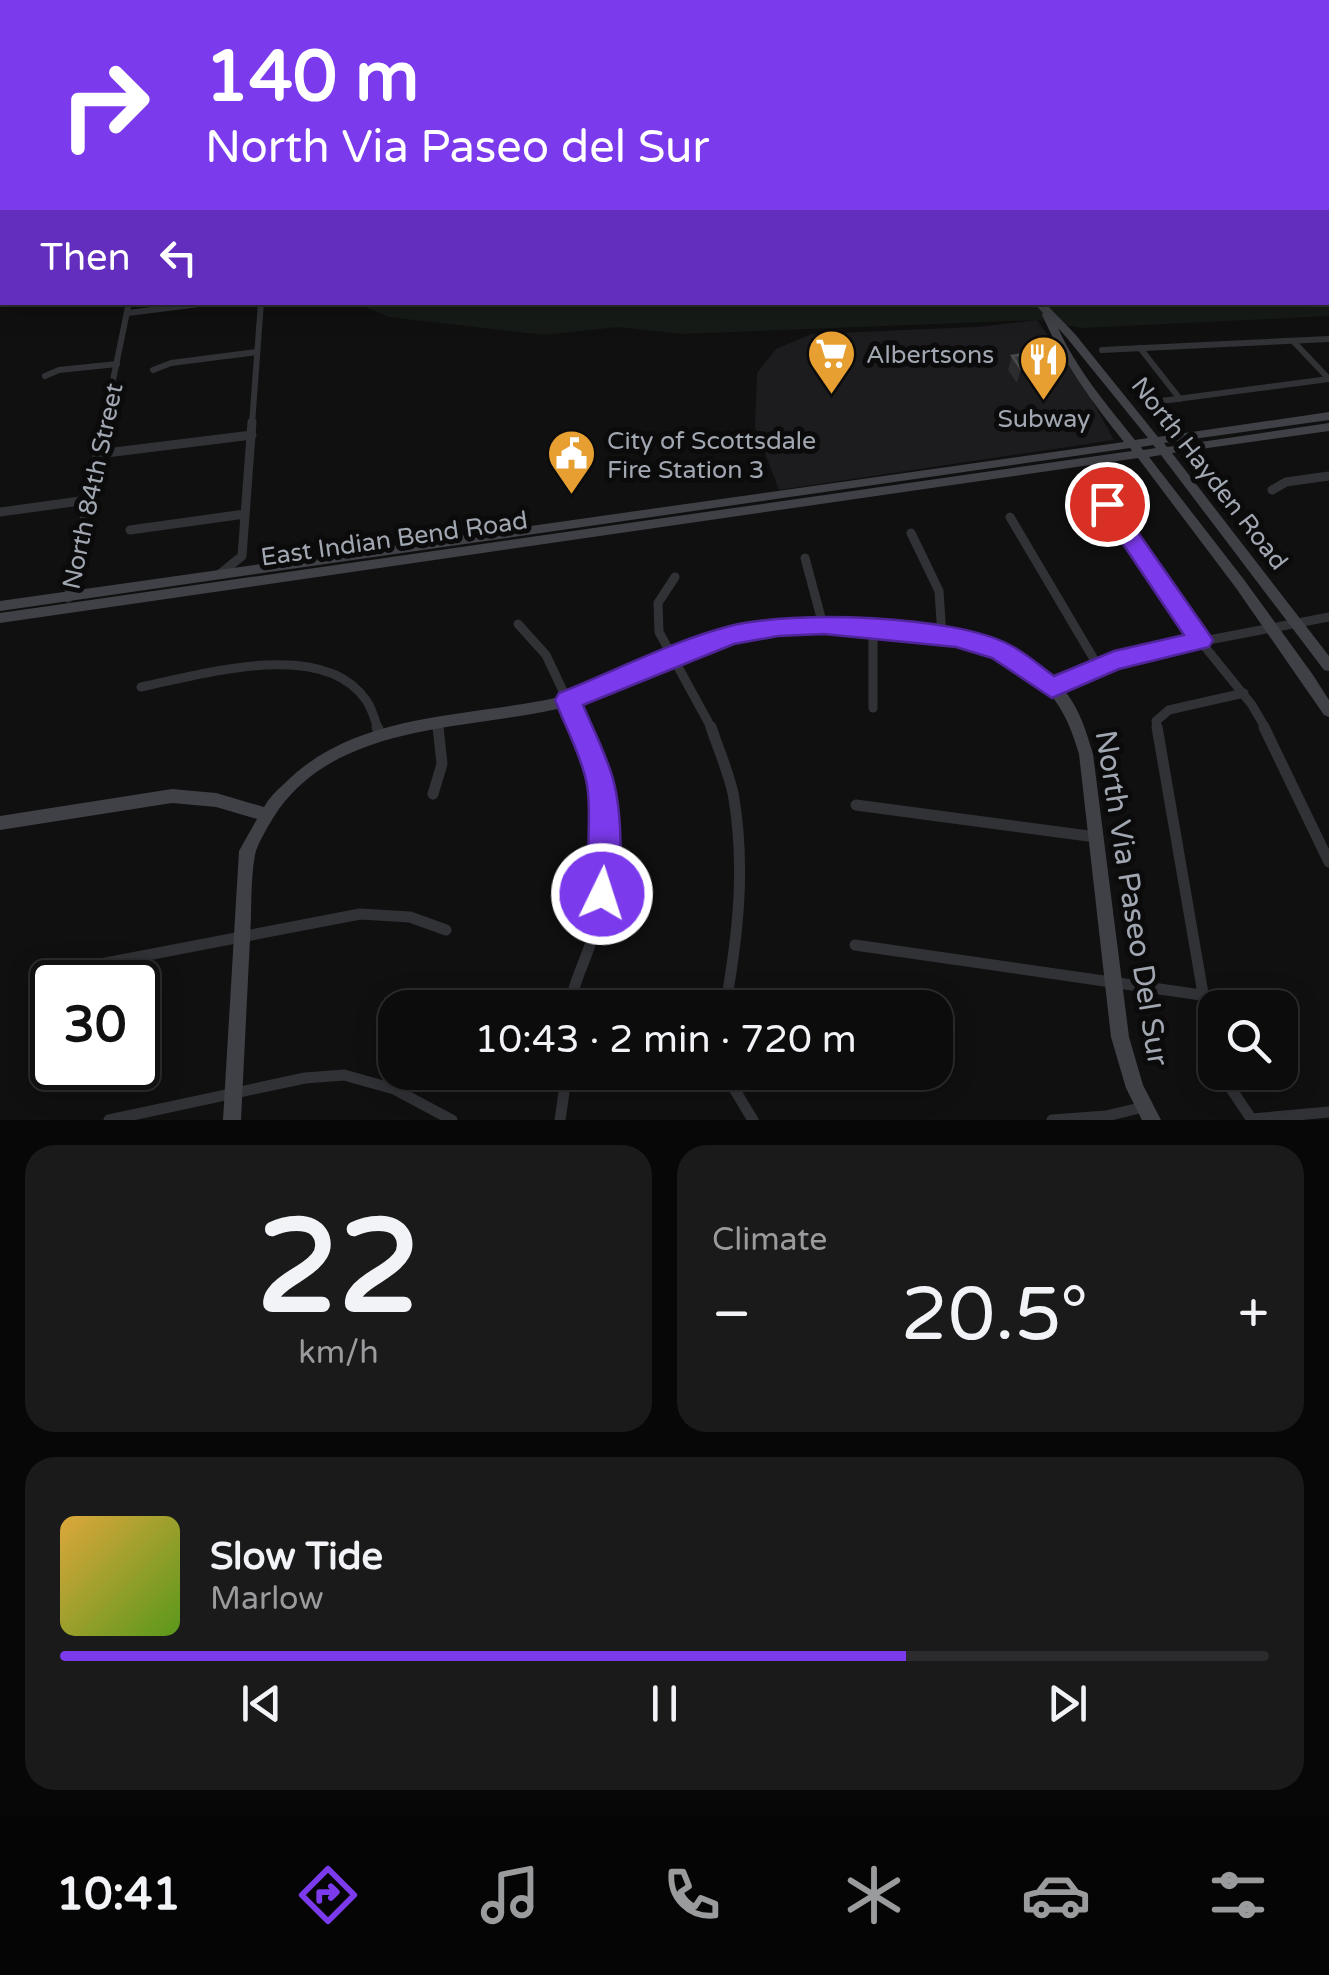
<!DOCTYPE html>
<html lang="en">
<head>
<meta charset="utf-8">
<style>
  body { margin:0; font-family:"Varela Round",sans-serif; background:#1a1a1b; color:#f1f3f6; height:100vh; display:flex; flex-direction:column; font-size:38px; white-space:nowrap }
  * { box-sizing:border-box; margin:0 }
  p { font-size:32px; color:#9a9b9d }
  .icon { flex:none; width:55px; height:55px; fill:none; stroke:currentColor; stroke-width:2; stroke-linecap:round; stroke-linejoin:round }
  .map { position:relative; height:1120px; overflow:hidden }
  .sheet { display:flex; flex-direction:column; gap:25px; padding:25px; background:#070707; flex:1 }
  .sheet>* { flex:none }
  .top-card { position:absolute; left:0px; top:0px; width:1330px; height:305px; box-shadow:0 5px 25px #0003,0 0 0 2px #2c2c2e; background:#7c3aed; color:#fff; overflow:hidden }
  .buttons { position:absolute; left:1198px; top:990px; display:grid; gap:20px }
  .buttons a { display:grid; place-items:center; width:100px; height:100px; border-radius:20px; background:#0c0c0d; box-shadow:0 5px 25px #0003,0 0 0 2px #2c2c2e; font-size:50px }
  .speed { position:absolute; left:30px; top:960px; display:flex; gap:20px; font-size:50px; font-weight:700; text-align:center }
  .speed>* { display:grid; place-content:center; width:130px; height:130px; border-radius:50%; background:#0c0c0d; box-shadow:0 5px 25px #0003,0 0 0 2px #2c2c2e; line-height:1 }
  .speed .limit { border:5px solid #111; border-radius:15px; background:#fff; color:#111 }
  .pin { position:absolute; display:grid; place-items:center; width:85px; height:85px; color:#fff; margin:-42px; border:5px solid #fff; border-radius:50%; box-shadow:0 2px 10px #0007 }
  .me { position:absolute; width:110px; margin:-55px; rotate:4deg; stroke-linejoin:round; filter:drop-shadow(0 0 8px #0008) }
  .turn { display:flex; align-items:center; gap:35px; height:210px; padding:0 40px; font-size:45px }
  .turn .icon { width:130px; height:130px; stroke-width:2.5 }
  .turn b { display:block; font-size:70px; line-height:85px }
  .then { display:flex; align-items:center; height:95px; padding:0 40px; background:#0003; gap:20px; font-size:38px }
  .big { font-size:75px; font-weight:600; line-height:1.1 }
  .sheet .tile { flex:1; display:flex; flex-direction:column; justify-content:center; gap:15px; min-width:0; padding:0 35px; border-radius:30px; background:#1a1a1b }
  .sheet .dial { align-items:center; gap:0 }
  .dial b { font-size:130px; line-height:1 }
  .song { display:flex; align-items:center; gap:30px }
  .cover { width:120px; height:120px; border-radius:15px; background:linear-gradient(135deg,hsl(40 70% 55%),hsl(90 70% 35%)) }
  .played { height:10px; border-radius:5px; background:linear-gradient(90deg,#7c3aed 70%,#2c2c2e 70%) }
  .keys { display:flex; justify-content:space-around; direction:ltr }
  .heat { display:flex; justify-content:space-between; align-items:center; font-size:55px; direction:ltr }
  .sheet .tiles { flex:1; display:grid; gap:25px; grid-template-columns:1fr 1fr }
  .tile:last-child { grid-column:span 2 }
  .trip { position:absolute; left:378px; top:990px; width:575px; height:100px; border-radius:30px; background:#0c0c0d; box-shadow:0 5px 25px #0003,0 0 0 2px #2c2c2e; font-weight:600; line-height:100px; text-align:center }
  .tabs { display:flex; height:160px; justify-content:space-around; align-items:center; background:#050505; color:#9a9b9d }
  .tabs .icon { width:70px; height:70px }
  .tabs .on { color:#7c3aed }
  .tabs b { font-size:45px; color:#f1f3f6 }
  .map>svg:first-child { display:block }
</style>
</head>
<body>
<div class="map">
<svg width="1329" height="1120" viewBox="0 0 1329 1120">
  <rect width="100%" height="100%" fill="#101011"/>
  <polygon fill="#1c1c1e" points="1037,320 1087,391 1114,440 779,490 755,427 757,373 776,349 812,334 976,327"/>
  <polygon fill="#161b17" points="1329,194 1329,316 1083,328 1037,320 682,334 618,327 544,335 389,317 356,303 1328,302"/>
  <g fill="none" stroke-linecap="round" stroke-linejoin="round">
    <polyline stroke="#272f34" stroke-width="2.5" points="979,0 985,2"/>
    <polyline stroke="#313236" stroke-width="5" points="275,2 306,0"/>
    <g stroke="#313236" stroke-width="6">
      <polyline points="128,313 215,302"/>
      <polyline points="1293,341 1329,379"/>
      <polyline points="1140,348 1180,399"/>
      <polyline points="1102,350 1329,339"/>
      <polyline points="153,370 171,363 257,352"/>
      <polyline points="45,376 59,370 117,364"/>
      <polyline points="1146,403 1329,379"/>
      <polyline points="104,424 129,302"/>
      <polyline points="252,424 261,302"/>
    </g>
    <g stroke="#313236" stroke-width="9">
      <polyline points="98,454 252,435"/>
      <polyline points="1272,490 1286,482 1329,476"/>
      <polyline points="1107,503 1193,632 1252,705 1266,729"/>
      <polyline points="0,512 88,500"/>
      <polyline points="1010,517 1098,666"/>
      <polyline points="130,530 245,514"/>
      <polyline points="911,533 939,591 942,636"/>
      <polyline points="805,558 823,625"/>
      <polyline points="221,573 242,556 252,422"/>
      <polyline points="675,577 658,603 659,632 712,729"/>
      <polyline points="68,598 104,422"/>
      <polyline points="518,624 546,655 581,729"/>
      <polyline points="873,629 873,708"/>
      <path d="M141,687C201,675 323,637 366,700C372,708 375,720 378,729"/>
      <polyline points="1052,688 1141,653 1329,617"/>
      <polyline points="438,724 439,729"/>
      <polyline points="1157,729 1156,721 1169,710 1244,693"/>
    </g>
    <g stroke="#313236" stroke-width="11">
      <polyline points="377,727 380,734"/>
      <path d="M711,727C718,748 728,771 733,793C746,866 738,936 725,1008"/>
      <polyline points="1157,727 1215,1063"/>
      <polyline points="1264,727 1329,862"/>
      <polyline points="433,794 442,764 438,727"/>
      <polyline points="856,805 1096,837"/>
      <polyline points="855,945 1201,995"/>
      <polyline points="59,972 360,914 410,917 446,930"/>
      <path d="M572,1008C570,987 586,961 591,941C611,867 612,797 580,727"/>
      <polyline points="724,1072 753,1120"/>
      <polyline points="1220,1072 1252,1120"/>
      <polyline points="1252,1119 1329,1112"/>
      <polyline points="109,1120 305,1078 344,1075 394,1089 452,1120"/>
      <polyline points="560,1120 567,1072"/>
      <polyline points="1052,1120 1106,1116 1144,1107"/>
    </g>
    <g fill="#3f4146" fill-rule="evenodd">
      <rect x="189" y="0" width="6" height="2"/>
      <polygon points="811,0 818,0 819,2 813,2"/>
      <path d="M1033,302H1044L1075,334L1158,437L1329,412V420L1164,443L1167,447L1329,423V431L1172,453L1329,656V671L1324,670L1161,455L1149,457L1245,581L1313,675L1329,700V717L1324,715L1236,588L1138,458L0,623V613L1132,451L1130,448L0,611V601L1124,442C1092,402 1063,362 1042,315L1043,313ZM1058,328L1067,338L1148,438L1135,440C1107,405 1077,370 1058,328ZM1153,445L1156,448L1143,450L1141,447Z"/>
      <path d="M808,621C883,621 1015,628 1065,691C1080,710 1086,731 1093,754L1129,1037L1143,1085L1161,1120H1142L1126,1088L1111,1037L1079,754C1070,723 1059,698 1033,678C974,631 804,621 732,641C678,655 632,689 578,704C481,731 345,718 279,809C272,819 257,844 255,855C250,882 252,912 250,939C247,999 244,1060 241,1120H223L239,851L257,819L216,807L172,803L0,830V816L172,789L216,793L264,807C269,798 276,791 284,784C360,707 479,719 577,693C616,682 652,660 690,645C728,629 767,622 808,621Z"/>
    </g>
  </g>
  <polygon fill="#2c2c2f" points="1012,356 1037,381 1017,383 1008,370"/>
  <polygon fill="#1b1b1d" points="1041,367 1037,381 1017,383 1021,369"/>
  <polygon fill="#38393d" stroke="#494b4f" stroke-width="2.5" points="1031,353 1041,367 1021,369 1012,356"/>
  <path fill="#7c3aed" stroke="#51269a" stroke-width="2.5" d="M1107,496L1114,498L1209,634L1213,640L1209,647L1119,669L1052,698L992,658L956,647L824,634L778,636L734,644L583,705C593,729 606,754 613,779C621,808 625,876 613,904L602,908L592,904C582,881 594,814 586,780C580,753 565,726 555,700L559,693C615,671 672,641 730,626C793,610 954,615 1010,645C1026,653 1040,666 1054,676L1114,651L1184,635L1096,504Z"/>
  <defs>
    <symbol id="supermarket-pin" viewBox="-11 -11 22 30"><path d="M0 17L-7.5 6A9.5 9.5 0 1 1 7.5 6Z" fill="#e89f31" stroke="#0b0b0c"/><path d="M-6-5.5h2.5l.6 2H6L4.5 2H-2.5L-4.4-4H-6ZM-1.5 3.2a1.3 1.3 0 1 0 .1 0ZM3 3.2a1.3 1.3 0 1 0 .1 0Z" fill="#fff"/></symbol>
    <symbol id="restaurant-pin" viewBox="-11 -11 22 30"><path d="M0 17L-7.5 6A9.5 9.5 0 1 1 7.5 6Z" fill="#e89f31" stroke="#0b0b0c"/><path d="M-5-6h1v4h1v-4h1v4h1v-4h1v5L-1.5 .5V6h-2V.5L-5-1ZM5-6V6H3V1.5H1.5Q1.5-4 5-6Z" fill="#fff"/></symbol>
    <symbol id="civic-pin" viewBox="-11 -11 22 30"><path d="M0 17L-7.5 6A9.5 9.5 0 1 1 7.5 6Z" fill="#e89f31" stroke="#0b0b0c"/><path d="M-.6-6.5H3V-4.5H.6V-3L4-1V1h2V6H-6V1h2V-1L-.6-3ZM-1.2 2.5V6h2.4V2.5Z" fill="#fff"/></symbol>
  </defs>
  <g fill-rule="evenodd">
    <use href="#supermarket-pin" x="804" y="326" width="55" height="75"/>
    <use href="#restaurant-pin" x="1016" y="332" width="55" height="75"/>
    <use href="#civic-pin" x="544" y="426" width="55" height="75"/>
  </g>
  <g text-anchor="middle" stroke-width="10" stroke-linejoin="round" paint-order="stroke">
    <g font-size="25" fill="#a1a7b1" stroke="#0b0b0c" text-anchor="start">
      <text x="866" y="363">Albertsons</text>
      <text x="1044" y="427" text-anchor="middle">Subway</text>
      <text x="607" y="449">City of Scottsdale<tspan x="607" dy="29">Fire Station 3</tspan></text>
    </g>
    <g font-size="25" fill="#a1a7b1" stroke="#0b0b0c">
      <text transform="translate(1210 473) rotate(52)" y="9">North Hayden Road</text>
      <text transform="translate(92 486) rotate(-78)" y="9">North 84th Street</text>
      <text transform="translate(394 538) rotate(-8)" y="9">East Indian Bend Road</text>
    </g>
    <g font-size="30" fill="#a1a7b1" stroke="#0b0b0c">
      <text transform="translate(1132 898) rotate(81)" y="10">North Via Paseo Del Sur</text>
    </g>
  </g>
</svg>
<div class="buttons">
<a><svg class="icon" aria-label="search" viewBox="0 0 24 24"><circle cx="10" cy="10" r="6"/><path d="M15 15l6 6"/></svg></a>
</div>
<div class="speed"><div class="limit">30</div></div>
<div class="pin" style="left:1107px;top:504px;background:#d93025"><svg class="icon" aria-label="arrive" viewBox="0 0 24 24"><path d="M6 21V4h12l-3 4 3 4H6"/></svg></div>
<svg class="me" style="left:602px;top:894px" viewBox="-20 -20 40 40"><circle r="17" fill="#7c3aed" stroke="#fff" stroke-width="3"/><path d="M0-11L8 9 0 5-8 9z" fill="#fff"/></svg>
<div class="trip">10:43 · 2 min · 720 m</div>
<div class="top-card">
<div class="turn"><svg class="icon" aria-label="right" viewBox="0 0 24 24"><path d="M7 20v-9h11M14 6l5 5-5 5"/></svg><div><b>140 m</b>North Via Paseo del Sur</div></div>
<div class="then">Then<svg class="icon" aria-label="left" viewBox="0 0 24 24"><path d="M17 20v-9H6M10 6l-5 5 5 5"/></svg></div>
</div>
</div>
<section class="sheet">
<div class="tiles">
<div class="tile dial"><b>22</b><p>km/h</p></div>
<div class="tile"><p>Climate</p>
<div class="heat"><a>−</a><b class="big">20.5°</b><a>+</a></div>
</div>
<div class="tile">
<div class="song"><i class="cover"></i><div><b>Slow Tide</b><p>Marlow</p></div></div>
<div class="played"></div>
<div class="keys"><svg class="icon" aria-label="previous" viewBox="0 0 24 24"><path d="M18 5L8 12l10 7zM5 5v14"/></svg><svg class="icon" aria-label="pause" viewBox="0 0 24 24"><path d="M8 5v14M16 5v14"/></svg><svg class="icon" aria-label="next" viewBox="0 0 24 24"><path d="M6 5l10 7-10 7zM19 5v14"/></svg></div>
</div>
</div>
</section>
<nav class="tabs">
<b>10:41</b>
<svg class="icon on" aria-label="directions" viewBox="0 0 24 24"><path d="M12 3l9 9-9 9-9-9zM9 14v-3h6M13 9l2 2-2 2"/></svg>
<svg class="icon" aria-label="music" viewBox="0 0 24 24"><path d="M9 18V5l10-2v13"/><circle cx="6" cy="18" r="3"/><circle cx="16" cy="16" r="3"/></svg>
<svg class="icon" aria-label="phone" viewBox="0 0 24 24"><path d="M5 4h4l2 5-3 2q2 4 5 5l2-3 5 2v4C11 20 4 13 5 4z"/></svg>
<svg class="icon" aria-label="climate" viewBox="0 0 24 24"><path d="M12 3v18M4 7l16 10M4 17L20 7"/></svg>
<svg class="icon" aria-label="car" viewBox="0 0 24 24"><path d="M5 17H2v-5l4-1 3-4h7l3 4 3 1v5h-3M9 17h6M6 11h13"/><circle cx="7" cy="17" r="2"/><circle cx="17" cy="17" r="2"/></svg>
<svg class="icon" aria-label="filters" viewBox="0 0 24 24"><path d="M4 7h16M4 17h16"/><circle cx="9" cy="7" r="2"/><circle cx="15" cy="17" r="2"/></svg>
</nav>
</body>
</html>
